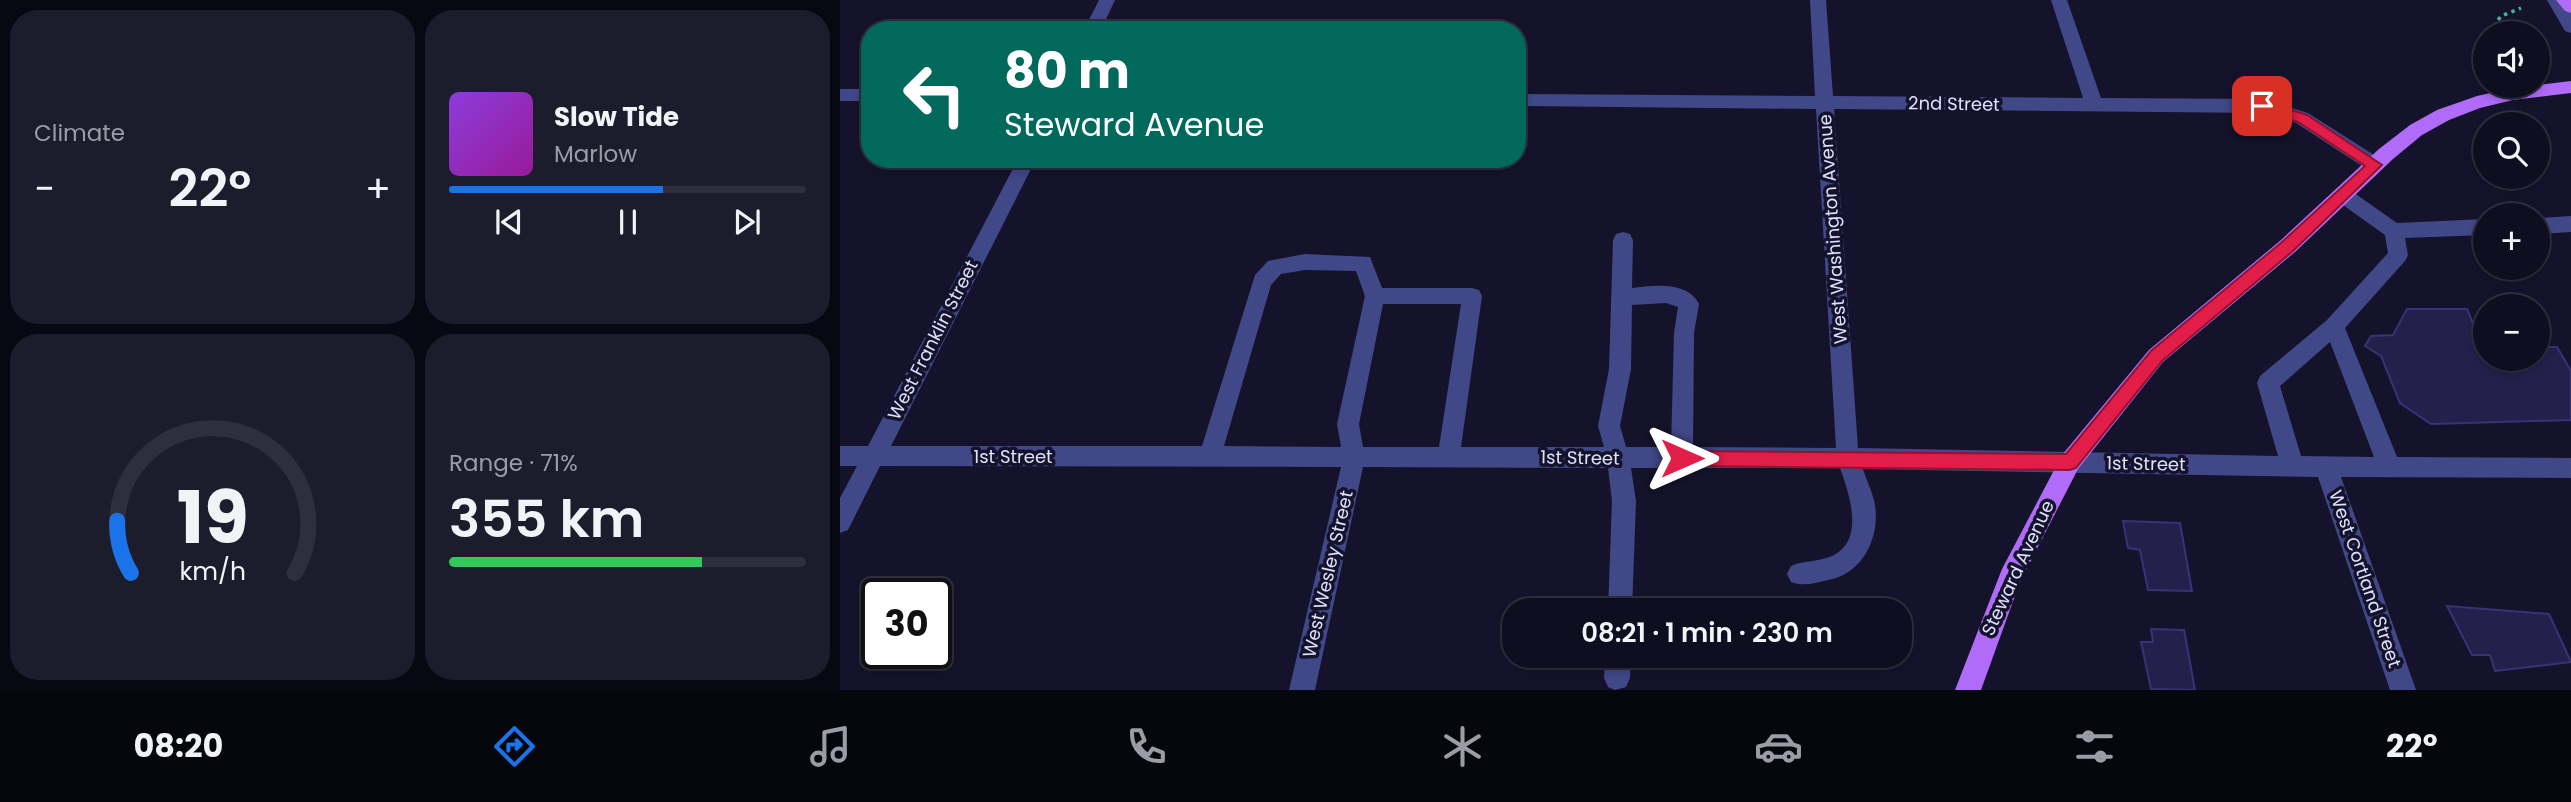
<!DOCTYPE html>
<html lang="en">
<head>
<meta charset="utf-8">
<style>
  body { margin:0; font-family:Poppins,sans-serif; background:#1d1c2d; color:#f1f3f6; height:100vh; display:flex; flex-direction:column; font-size:26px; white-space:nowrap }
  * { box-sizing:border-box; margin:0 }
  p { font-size:23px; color:#9b9ca5 }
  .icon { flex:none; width:38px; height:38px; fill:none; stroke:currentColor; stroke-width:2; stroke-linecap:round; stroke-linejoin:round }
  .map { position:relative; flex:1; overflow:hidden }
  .drawer { display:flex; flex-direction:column; gap:10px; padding:10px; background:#080812; width:840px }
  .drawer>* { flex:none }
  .guide { position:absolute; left:21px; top:21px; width:665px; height:147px; border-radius:28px; box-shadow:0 4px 10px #0003,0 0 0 2px #2f2e3e; background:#00695c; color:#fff; overflow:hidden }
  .fabs { position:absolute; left:1633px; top:21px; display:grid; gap:14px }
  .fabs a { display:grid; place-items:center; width:77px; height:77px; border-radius:50%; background:#0f0e20; box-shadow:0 4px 10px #0003,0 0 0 2px #2f2e3e; font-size:35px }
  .speed { position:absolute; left:21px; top:578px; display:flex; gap:14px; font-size:35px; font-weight:700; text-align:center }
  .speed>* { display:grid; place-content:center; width:91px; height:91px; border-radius:50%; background:#0f0e20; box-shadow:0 4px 10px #0003,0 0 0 2px #2f2e3e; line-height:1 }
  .speed .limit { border:4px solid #111; border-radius:10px; background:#fff; color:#111 }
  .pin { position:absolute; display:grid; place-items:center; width:60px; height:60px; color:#fff; margin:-30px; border-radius:14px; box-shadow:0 4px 10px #0006 }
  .me { position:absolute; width:77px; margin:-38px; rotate:90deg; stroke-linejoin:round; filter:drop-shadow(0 0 5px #0008) }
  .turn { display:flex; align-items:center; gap:24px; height:147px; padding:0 28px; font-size:32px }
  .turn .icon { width:91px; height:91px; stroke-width:2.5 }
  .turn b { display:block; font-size:49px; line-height:60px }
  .big { font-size:52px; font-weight:600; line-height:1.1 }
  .drawer .card { flex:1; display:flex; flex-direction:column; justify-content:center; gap:10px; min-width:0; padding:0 24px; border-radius:28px; background:#1d1c2d }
  .drawer .dial { align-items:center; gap:0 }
  .dial svg { height:182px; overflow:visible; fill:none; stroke:#2f2e3e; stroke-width:7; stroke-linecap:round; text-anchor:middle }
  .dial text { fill:#f1f3f6; stroke:none }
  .song { display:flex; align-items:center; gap:21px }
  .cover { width:84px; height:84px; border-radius:10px; background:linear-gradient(135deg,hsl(270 70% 55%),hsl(300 70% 35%)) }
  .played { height:7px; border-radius:4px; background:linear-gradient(90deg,#1a73e8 60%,#2f2e3e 60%) }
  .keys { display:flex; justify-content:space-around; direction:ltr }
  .heat { display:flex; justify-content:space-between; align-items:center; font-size:38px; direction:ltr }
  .charge { height:10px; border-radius:5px; background:linear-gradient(90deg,#34c759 71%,#2f2e3e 0) }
  .drawer .tiles { flex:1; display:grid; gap:10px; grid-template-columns:repeat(2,1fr) }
  .trip { position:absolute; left:662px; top:598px; width:410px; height:70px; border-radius:28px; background:#0f0e20; box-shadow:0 4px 10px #0003,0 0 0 2px #2f2e3e; font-weight:600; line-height:70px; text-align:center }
  .tabs { display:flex; height:112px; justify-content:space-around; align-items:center; background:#06060d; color:#9b9ca5 }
  .tabs .icon { width:49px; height:49px }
  .tabs .on { color:#1a73e8 }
  .tabs b { font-size:32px; color:#f1f3f6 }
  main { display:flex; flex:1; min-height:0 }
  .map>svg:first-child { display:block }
</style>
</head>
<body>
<main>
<section class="drawer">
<div class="tiles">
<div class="card"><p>Climate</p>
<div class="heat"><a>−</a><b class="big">22°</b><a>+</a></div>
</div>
<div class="card">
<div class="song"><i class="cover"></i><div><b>Slow Tide</b><p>Marlow</p></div></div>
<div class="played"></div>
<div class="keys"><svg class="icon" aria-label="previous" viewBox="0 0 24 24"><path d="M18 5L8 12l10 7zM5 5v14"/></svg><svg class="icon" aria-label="pause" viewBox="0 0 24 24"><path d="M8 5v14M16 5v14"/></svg><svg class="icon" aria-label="next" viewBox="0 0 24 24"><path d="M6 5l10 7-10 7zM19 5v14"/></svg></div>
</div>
<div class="card dial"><svg viewBox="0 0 100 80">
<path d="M14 69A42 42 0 1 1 86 69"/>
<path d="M14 69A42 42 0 0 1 8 46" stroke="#1a73e8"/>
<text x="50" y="56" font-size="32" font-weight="700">19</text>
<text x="50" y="72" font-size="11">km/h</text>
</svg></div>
<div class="card"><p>Range · 71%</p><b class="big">355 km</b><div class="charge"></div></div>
</div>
</section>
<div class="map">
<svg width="1731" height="690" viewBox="0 0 1731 690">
  <rect width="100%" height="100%" fill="#14132b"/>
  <g fill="#23204c" stroke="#373376" stroke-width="2">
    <polygon points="1567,309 1627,309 1642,345 1645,345 1645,359 1698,359 1698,347 1717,347 1731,371 1731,420 1591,424 1560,403 1541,356 1525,346 1531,336 1553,335"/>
    <polygon points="1283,521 1340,523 1352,591 1308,590 1300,550 1288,548"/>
    <polygon points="1607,606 1709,614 1731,662 1655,671 1650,655 1632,655"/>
    <polygon points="1311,629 1344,630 1355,690 1311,689 1301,642 1313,642"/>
  </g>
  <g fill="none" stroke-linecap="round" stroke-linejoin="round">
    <g stroke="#38b99f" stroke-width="3.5" stroke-dasharray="3.5 4.5" stroke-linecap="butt">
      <polyline points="1649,33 1661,16 1681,8"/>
      <polyline points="1645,45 1645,49"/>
    </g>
    <g fill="#414888" fill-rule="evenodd">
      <polygon points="259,0 275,0 261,30 244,30"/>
      <path d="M970,0H986L993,96L1243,98L1211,0H1227L1261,98L1422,99L1468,113L1542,160L1544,165L1542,170H1528L1456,123L1422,113L994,109L1018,448L1438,456L1417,383L1420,376L1487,320L1548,253L1545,235L1496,200L1493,195L1496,190L1503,188L1510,190L1557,223L1645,219V235L1565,238L1568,255L1565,261L1505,328L1557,457L1731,458V478L1501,477L1576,690H1550L1478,477L1023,469C1026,479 1031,489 1034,500C1042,534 1024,574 988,580C975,583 963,587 951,582L947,574L951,566C964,560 981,562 994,555C1025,539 1009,493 1000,468H791L796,501L792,611H768L772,501L768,468L523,467L475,690H449L501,467L40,466L8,530L0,533V498L17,466H0V446H28L178,159H196L51,446H362L415,275L428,261L465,254L530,257L542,288H632L639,290L642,296L621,447H764L758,426L769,369L773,240L776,234L783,232L790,234L793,240L792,288C813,285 848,281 859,304L854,333L853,447L996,448L976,109L677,106V94L975,96ZM465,270L516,271L525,296L497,424L501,447L384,446L431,285L441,274ZM826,303L838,307L834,333L831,447H786L780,426L791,369L792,305ZM543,304H621L599,447H523L519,424ZM1490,342L1534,457L1461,456L1440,386Z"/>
      <polygon points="1707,0 1723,0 1731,13 1731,33 1725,31"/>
      <rect x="0" y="89" width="30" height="12"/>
      <polygon points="1731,216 1731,232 1698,234 1698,218"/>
      <polygon points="765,656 791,656 790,678 786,687 775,690 768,687 764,678"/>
    </g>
    <g fill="#b06cf8" fill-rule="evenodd">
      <polygon points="1716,0 1731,0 1731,13 1725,11"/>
      <polygon points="1731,81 1731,93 1673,100 1640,108 1609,120 1582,135 1553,159 1455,252 1323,362 1238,469 1180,582 1141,690 1115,690 1162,569 1222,455 1309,350 1441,240 1539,149 1570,125 1597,110 1637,96 1673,88"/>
    </g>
  </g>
  <polygon fill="#e11d48" stroke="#92132f" stroke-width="2" points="1422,101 1467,115 1542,165 1453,251 1322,361 1236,468 1230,470 842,466 836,464 833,458 836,453 842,451 1226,454 1311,351 1442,242 1525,166 1458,122 1418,110 1418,103"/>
  <g text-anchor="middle" stroke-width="7" stroke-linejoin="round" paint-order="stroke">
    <g font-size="18" fill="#dfe0fd" stroke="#14132b">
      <text transform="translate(1114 104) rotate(1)" y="6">2nd Street</text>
      <text transform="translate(993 229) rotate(-94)" y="6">West Washington Avenue</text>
      <text transform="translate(93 340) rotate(-63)" y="6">West Franklin Street</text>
      <text x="173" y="463">1st Street</text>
      <text transform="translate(740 458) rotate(1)" y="6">1st Street</text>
      <text transform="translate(1306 464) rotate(1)" y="6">1st Street</text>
      <text transform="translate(1178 568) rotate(-65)" y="6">Steward Avenue</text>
      <text transform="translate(488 574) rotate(-77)" y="6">West Wesley Street</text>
      <text transform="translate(1525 579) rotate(71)" y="6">West Cortland Street</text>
    </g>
  </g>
</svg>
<div class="fabs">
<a><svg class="icon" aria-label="sound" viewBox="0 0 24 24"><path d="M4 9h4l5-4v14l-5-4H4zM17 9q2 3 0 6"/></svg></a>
<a><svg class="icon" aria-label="search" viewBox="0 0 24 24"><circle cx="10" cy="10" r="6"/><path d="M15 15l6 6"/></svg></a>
<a>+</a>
<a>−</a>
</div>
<div class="speed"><div class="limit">30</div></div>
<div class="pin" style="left:1422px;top:106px;background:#d93025"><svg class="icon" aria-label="arrive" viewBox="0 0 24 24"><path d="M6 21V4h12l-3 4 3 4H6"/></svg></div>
<svg class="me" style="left:842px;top:458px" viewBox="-20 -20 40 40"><path d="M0-17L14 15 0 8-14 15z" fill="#e11d48" stroke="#fff" stroke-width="4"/></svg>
<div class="trip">08:21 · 1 min · 230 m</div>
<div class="guide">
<div class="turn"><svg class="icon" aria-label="left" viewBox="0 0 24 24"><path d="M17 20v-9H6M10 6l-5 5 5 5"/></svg><div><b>80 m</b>Steward Avenue</div></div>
</div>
</div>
</main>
<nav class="tabs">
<b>08:20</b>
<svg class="icon on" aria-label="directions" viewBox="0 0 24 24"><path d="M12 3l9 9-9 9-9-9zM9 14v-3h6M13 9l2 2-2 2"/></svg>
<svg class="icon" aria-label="music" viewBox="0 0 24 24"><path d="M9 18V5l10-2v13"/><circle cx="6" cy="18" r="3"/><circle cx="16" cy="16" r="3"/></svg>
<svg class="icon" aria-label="phone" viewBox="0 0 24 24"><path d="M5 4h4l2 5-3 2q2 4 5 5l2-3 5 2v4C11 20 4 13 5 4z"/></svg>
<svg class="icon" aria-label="climate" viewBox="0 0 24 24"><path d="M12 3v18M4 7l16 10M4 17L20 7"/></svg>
<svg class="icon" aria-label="car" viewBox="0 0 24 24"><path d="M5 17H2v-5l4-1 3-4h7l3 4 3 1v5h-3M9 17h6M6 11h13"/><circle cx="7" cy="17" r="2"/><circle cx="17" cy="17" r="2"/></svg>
<svg class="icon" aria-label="filters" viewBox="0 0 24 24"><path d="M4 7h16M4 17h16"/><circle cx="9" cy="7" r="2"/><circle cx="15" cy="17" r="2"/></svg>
<b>22°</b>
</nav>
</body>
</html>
